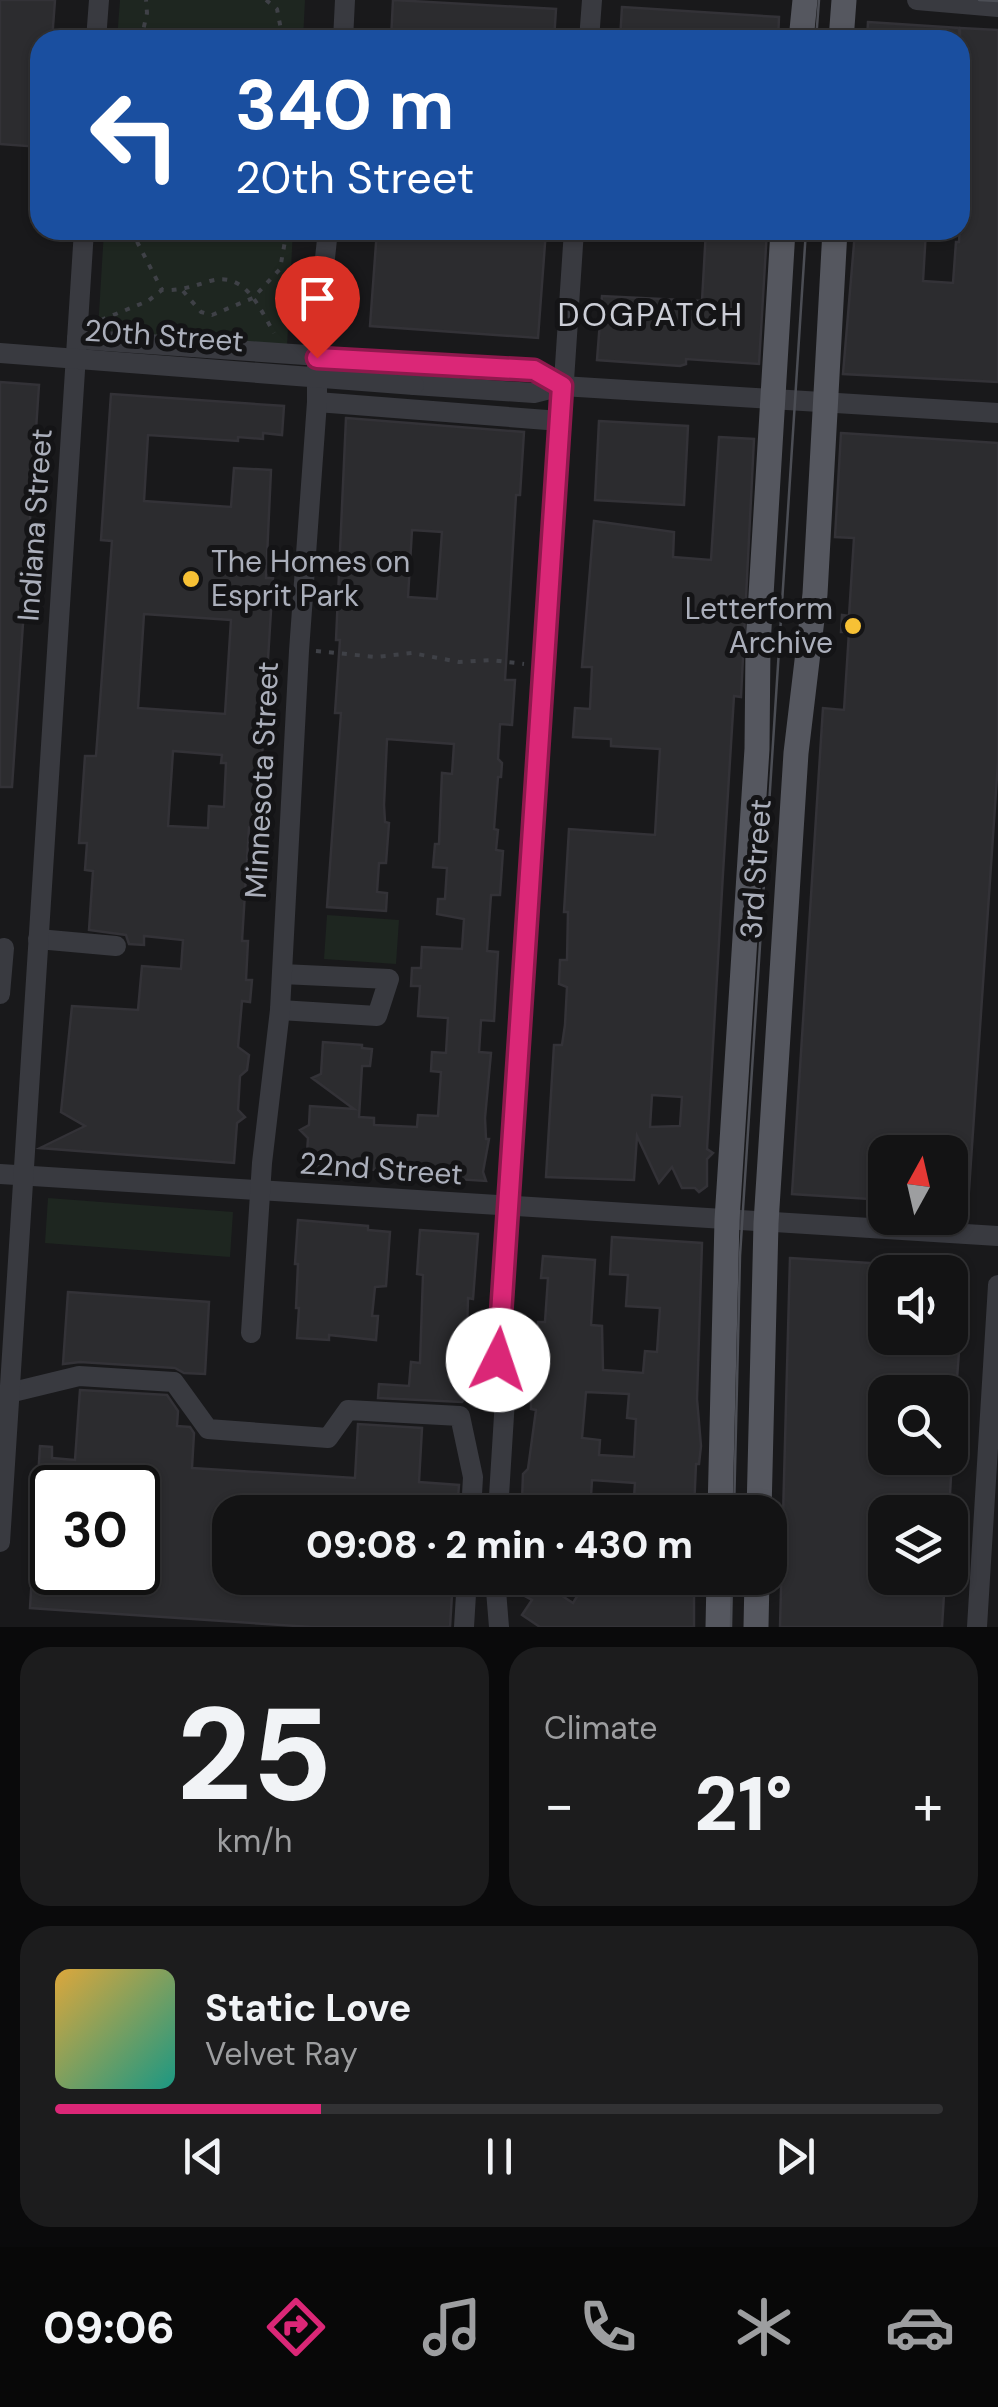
<!DOCTYPE html>
<html lang="en">
<head>
<meta charset="utf-8">
<style>
  body { margin:0; font-family:"DM Sans",sans-serif; background:#1c1c1d; color:#f1f3f6; height:100vh; display:flex; flex-direction:column; font-size:38px; white-space:nowrap }
  * { box-sizing:border-box; margin:0 }
  p { font-size:32px; color:#9d9ea0 }
  .icon { flex:none; width:55px; height:55px; fill:none; stroke:currentColor; stroke-width:2; stroke-linecap:round; stroke-linejoin:round }
  .map { position:relative; height:1627px; overflow:hidden }
  .details { display:flex; flex-direction:column; gap:20px; padding:20px; background:#0a0a0b; flex:1 }
  .details>* { flex:none }
  .top-card { position:absolute; left:30px; top:30px; width:940px; height:210px; border-radius:30px; box-shadow:0 2px 8px #0004,0 0 0 2px #323234; background:#1a4fa0; color:#fff; overflow:hidden }
  .needle { width:65px; rotate:8deg }
  .tools { position:absolute; left:868px; top:1135px; display:grid; gap:20px }
  .tools a { display:grid; place-items:center; width:100px; height:100px; border-radius:20px; background:#131314; box-shadow:0 2px 8px #0004,0 0 0 2px #323234; font-size:50px }
  .speed { position:absolute; left:30px; top:1465px; display:flex; gap:20px; font-size:50px; font-weight:700; text-align:center }
  .speed>* { display:grid; place-content:center; width:130px; height:130px; border-radius:50%; background:#131314; box-shadow:0 2px 8px #0004,0 0 0 2px #323234; line-height:1 }
  .speed .limit { border:5px solid #111; border-radius:15px; background:#fff; color:#111 }
  .pin { position:absolute; display:grid; place-items:center; width:85px; height:85px; color:#fff; margin:-102px -42px; border-radius:50% 50% 50% 0; rotate:-45deg; box-shadow:0 0 10px #0007 }
  .pin .icon { rotate:45deg }
  .me { position:absolute; width:110px; margin:-55px; rotate:4deg; stroke-linejoin:round; filter:drop-shadow(0 0 8px #0008) }
  .turn { display:flex; align-items:center; gap:35px; height:210px; padding:0 40px; font-size:45px }
  .turn .icon { width:130px; height:130px; stroke-width:2.5 }
  .turn b { display:block; font-size:70px; line-height:85px }
  .big { font-size:75px; font-weight:800; line-height:1.1 }
  .details .widget { flex:1; display:flex; flex-direction:column; justify-content:center; gap:15px; min-width:0; padding:0 35px; border-radius:30px; background:#1c1c1d }
  .details .dial { align-items:center; gap:0 }
  .dial b { font-size:130px; line-height:1 }
  .song { display:flex; align-items:center; gap:30px }
  .cover { width:120px; height:120px; border-radius:15px; background:linear-gradient(135deg,hsl(40 70% 55%),hsl(170 70% 35%)) }
  .played { height:10px; border-radius:5px; background:linear-gradient(90deg,#db2777 30%,#323234 30%) }
  .keys { display:flex; justify-content:space-around; direction:ltr }
  .heat { display:flex; justify-content:space-between; align-items:center; font-size:55px; direction:ltr }
  .details .tiles { flex:1; display:grid; gap:20px; grid-template-columns:1fr 1fr }
  .widget:last-child { grid-column:span 2 }
  .trip { position:absolute; left:212px; top:1495px; width:575px; height:100px; border-radius:30px; background:#131314; box-shadow:0 2px 8px #0004,0 0 0 2px #323234; font-weight:800; line-height:100px; text-align:center }
  .tabs { display:flex; height:160px; justify-content:space-around; align-items:center; background:#080808; color:#9d9ea0 }
  .tabs .icon { width:70px; height:70px }
  .tabs .active { color:#db2777 }
  .tabs b { font-size:45px; color:#f1f3f6 }
  .map>svg:first-child { display:block }
</style>
</head>
<body>
<div class="map">
<svg width="998" height="1627" viewBox="0 0 998 1627">
  <rect width="100%" height="100%" fill="#19191b"/>
  <g fill="#1e2620">
    <polygon points="120,0 305,0 303,40 117,40"/>
    <polygon points="104,230 293,230 287,347 98,330"/>
    <polygon points="327,915 399,920 396,964 324,959"/>
    <polygon points="48,1198 233,1212 230,1257 45,1243"/>
  </g>
  <g fill="#2c2c2f" stroke="#333237" stroke-width="2.5" fill-rule="evenodd">
    <polygon points="0,0 55,0 52,40 40,40 40,147 0,144"/>
    <polygon points="393,0 556,9 554,40 391,40"/>
    <polygon points="622,7 779,17 778,40 620,40"/>
    <polygon points="868,22 959,28 959,40 867,40"/>
    <polygon points="960,28 998,30 998,382 843,374 855,232 926,230 923,281 953,283 956,242 959,242 966,133 960,132"/>
    <polygon points="377,230 546,230 538,338 370,326"/>
    <polygon points="706,230 767,230 759,364 686,359 686,364 680,366 597,360 602,296 702,301"/>
    <polygon points="0,382 39,385 12,787 0,787"/>
    <path d="M111,394L284,406L282,435L263,433V439L238,437V441L148,435L144,501L231,507L234,468L271,470L266,578H273L260,789L259,809H254L253,825L249,827L242,941H248L246,980H252L250,1002L242,1001L238,1047L249,1055L247,1070L240,1076L238,1110L245,1117L237,1123L234,1163L40,1148L85,1126L61,1112L72,1006L138,1010L142,966L181,969L183,940L144,936V945L129,944L126,935L89,930L93,871L85,870L87,843H79L85,756H96L112,541L101,540ZM144,614L231,620L225,714L138,708ZM173,751L222,755L221,763H226L224,807L209,806L208,828L168,826Z"/>
    <path d="M346,418L524,432L520,495H516L505,680H515L512,725L500,724L498,759L502,763L501,777H498L494,829L498,830L496,850L503,851L500,895H491L487,951L498,952L494,1021L481,1020L479,1052L491,1053L485,1118L486,1139H489L483,1172L486,1181L423,1177L383,1170L306,1168L308,1138L300,1130L309,1125L310,1106L354,1109L312,1078L321,1074L323,1042L362,1045V1048L372,1049L370,1066H362L359,1117L374,1118V1125L417,1127L418,1115L438,1116L441,1072L431,1071L432,1052L446,1053L448,1018L418,1016L420,986H411L412,968H421L422,947L462,949L464,919L437,914L438,899H445L447,868L433,867L435,844H439L442,773L452,774L454,744L387,739L384,805L385,822L389,823L386,863H379L377,892L387,893L386,911L327,907L341,713H335L340,640H336ZM412,530L442,532L437,599L408,597Z"/>
    <polygon points="599,421 688,426 684,505 595,500"/>
    <polygon points="841,433 998,443 998,762 968,1205 950,1204 950,1152 885,1152 885,1200 792,1194 823,708 844,710 849,632 841,632 842,615 849,616 854,538 835,537"/>
    <path d="M719,437L754,439L741,697L734,696L723,873L707,1149L713,1153L707,1159V1186L699,1192L695,1188H682L672,1167L659,1183L637,1136L634,1180L546,1177L554,1045H562L565,1025L567,987L559,984L560,960H567L568,912H564L569,829L655,835L660,749L611,746V739L573,737L575,708L590,709L592,667H582L594,521L674,532L673,557L711,560ZM652,1095L682,1097L680,1126L650,1127Z"/>
    <polygon points="298,1220 368,1226 368,1230 390,1232 386,1286 375,1287 372,1316 378,1316 376,1340 329,1335 329,1340 297,1338 299,1308 296,1308 298,1264 295,1264"/>
    <polygon points="420,1230 478,1234 473,1299 468,1298 465,1398 462,1402 378,1398 379,1384 409,1386 411,1362 420,1363 423,1275 417,1274"/>
    <path d="M612,1237L702,1243L697,1399L701,1446L699,1464H696L694,1509H690L689,1512H633L635,1483L592,1480L590,1512H549V1503L522,1501L523,1474L528,1469L536,1410L531,1409L532,1350L537,1345L538,1322H545L548,1278H541L543,1256L595,1260L591,1325L602,1326L603,1370L643,1373L645,1351L657,1352L660,1308L626,1306L628,1275L610,1274ZM586,1392L629,1394L627,1418L636,1419L634,1457L599,1455L600,1440L582,1438Z"/>
    <polygon points="790,1258 885,1264 885,1338 960,1338 956,1392 885,1392 885,1458 952,1458 949,1512 885,1512 885,1578 945,1578 942,1627 780,1627"/>
    <polygon points="68,1292 209,1302 205,1374 184,1373 175,1368 80,1362 63,1364"/>
    <path d="M80,1390L167,1395L178,1411L177,1426L190,1427L194,1433L192,1468L355,1478L358,1424L422,1428L419,1482L459,1485L457,1512H230V1578H453L450,1627H311L30,1608L40,1446L52,1447V1458L75,1460ZM52,1488H138V1572H52Z"/>
    <polygon points="535,1578 573,1603 582,1588 628,1592 629,1578 694,1578 694,1627 540,1627 522,1615 532,1600 523,1595"/>
  </g>
  <g fill="none" stroke-linecap="round" stroke-linejoin="round">
    <g stroke="#3f4147" stroke-width="4" stroke-dasharray="5 8" stroke-linecap="butt">
      <polyline points="266,0 277,9 283,40"/>
      <polyline points="141,40 147,13 146,0"/>
      <polyline points="131,230 162,290"/>
      <polyline points="183,291 201,312 212,315 253,298 280,269 287,230"/>
      <path d="M101,320L148,301L162,290C181,291 193,286 210,281C245,271 259,307 274,333"/>
      <polyline points="316,651 376,657 412,653 459,662 491,660 524,664"/>
    </g>
    <g stroke="#393a40" stroke-width="20">
      <polyline points="917,0 998,7"/>
      <polyline points="96,40 99,0"/>
      <polyline points="343,40 345,0"/>
      <polyline points="589,40 592,0"/>
      <polyline points="77,339 534,371 562,386"/>
      <polyline points="414,385 534,393 562,386 998,413"/>
      <polyline points="317,402 560,421"/>
      <polyline points="38,939 116,946"/>
      <polyline points="0,994 4,948"/>
      <polyline points="280,1010 377,1016 389,979 282,974"/>
      <polyline points="0,1174 998,1236"/>
      <polyline points="251,1333 262,1163 280,1010 299,651 317,402 317,333 328,230"/>
      <polyline points="9,1393 79,1376 174,1382 208,1429 328,1438 348,1410 460,1416 473,1477 471,1512"/>
      <polyline points="498,1512 506,1383 499,1360 574,230"/>
      <polyline points="0,1542 84,230"/>
      <polyline points="495,1578 499,1627"/>
      <polyline points="464,1627 467,1578"/>
      <polyline points="977,1627 998,1285"/>
    </g>
    <g stroke="#55575f" stroke-width="25">
      <polyline points="801,40 805,0"/>
      <polyline points="841,40 844,0"/>
      <polyline points="720,1512 727,1220 757,749 758,645 783,230"/>
      <polyline points="759,1512 766,1223 796,753 815,594 835,230"/>
      <polyline points="718,1627 719,1578"/>
      <polyline points="756,1627 757,1578"/>
    </g>
    <g stroke="#4c4e55" stroke-width="2.5">
      <polyline points="979,0 998,1"/>
      <polyline points="816,40 819,0"/>
      <polyline points="734,1512 740,1256 806,230"/>
      <polyline points="731,1627 732,1578"/>
    </g>
    <polyline stroke="#393a40" stroke-width="20" points="0,353 414,385"/>
  </g>
  <g fill="none" stroke-linecap="round" stroke-linejoin="round">
    <defs>
      <polyline id="route" points="317,358 534,370 562,386 498,1360"/>
    </defs>
    <use href="#route" stroke="#8e194d" stroke-width="25"/>
    <use href="#route" stroke="#db2777" stroke-width="18"/>
  </g>
  <g fill="#f7c135" stroke="#141416" stroke-width="4">
    <circle cx="191" cy="579" r="10"/>
    <circle cx="853" cy="626" r="10"/>
  </g>
  <g text-anchor="middle" stroke-width="10" stroke-linejoin="round" paint-order="stroke">
    <g font-size="30" fill="#abafbb" stroke="#141416">
      <text transform="translate(164 336) rotate(4)" y="10">20th Street</text>
      <text transform="translate(35 525) rotate(-86)" y="10">Indiana Street</text>
      <text transform="translate(262 780) rotate(-87)" y="10">Minnesota Street</text>
      <text transform="translate(756 869) rotate(-86)" y="10">3rd Street</text>
      <text transform="translate(381 1169) rotate(4)" y="10">22nd Street</text>
    </g>
    <g font-size="30" fill="#abafbb" stroke="#141416" text-anchor="start">
      <text x="211" y="572">The Homes on<tspan x="211" dy="34">Esprit Park</tspan></text>
      <text x="833" y="619" text-anchor="end">Letterform<tspan x="833" dy="34">Archive</tspan></text>
    </g>
    <g font-size="32" letter-spacing="2.5" fill="#ccced7" stroke="#141416">
      <text x="651" y="326">DOGPATCH</text>
    </g>
  </g>
</svg>
<div class="tools">
<a><svg class="needle" viewBox="-14 -14 28 28"><path d="M0-13l5 13h-10z" fill="#e53935"/><path d="M0 13l5-13h-10z" fill="#9d9ea0"/></svg></a>
<a><svg class="icon" aria-label="sound" viewBox="0 0 24 24"><path d="M4 9h4l5-4v14l-5-4H4zM17 9q2 3 0 6"/></svg></a>
<a><svg class="icon" aria-label="search" viewBox="0 0 24 24"><circle cx="10" cy="10" r="6"/><path d="M15 15l6 6"/></svg></a>
<a><svg class="icon" aria-label="layers" viewBox="0 0 24 24"><path d="M12 4l9 5-9 5-9-5zM3 14l9 5 9-5"/></svg></a>
</div>
<div class="speed"><div class="limit">30</div></div>
<div class="pin" style="left:317px;top:358px;background:#d93025"><svg class="icon" aria-label="arrive" viewBox="0 0 24 24"><path d="M6 21V4h12l-3 4 3 4H6"/></svg></div>
<svg class="me" style="left:498px;top:1360px" viewBox="-20 -20 40 40"><circle r="19" fill="#fff"/><path d="M0-13L10 11 0 6-10 11z" fill="#db2777"/></svg>
<div class="trip">09:08 · 2 min · 430 m</div>
<div class="top-card">
<div class="turn"><svg class="icon" aria-label="left" viewBox="0 0 24 24"><path d="M17 20v-9H6M10 6l-5 5 5 5"/></svg><div><b>340 m</b>20th Street</div></div>
</div>
</div>
<section class="details">
<div class="tiles">
<div class="widget dial"><b>25</b><p>km/h</p></div>
<div class="widget"><p>Climate</p>
<div class="heat"><a>−</a><b class="big">21°</b><a>+</a></div>
</div>
<div class="widget">
<div class="song"><i class="cover"></i><div><b>Static Love</b><p>Velvet Ray</p></div></div>
<div class="played"></div>
<div class="keys"><svg class="icon" aria-label="previous" viewBox="0 0 24 24"><path d="M18 5L8 12l10 7zM5 5v14"/></svg><svg class="icon" aria-label="pause" viewBox="0 0 24 24"><path d="M8 5v14M16 5v14"/></svg><svg class="icon" aria-label="next" viewBox="0 0 24 24"><path d="M6 5l10 7-10 7zM19 5v14"/></svg></div>
</div>
</div>
</section>
<nav class="tabs">
<b>09:06</b>
<svg class="icon active" aria-label="directions" viewBox="0 0 24 24"><path d="M12 3l9 9-9 9-9-9zM9 14v-3h6M13 9l2 2-2 2"/></svg>
<svg class="icon" aria-label="music" viewBox="0 0 24 24"><path d="M9 18V5l10-2v13"/><circle cx="6" cy="18" r="3"/><circle cx="16" cy="16" r="3"/></svg>
<svg class="icon" aria-label="phone" viewBox="0 0 24 24"><path d="M5 4h4l2 5-3 2q2 4 5 5l2-3 5 2v4C11 20 4 13 5 4z"/></svg>
<svg class="icon" aria-label="climate" viewBox="0 0 24 24"><path d="M12 3v18M4 7l16 10M4 17L20 7"/></svg>
<svg class="icon" aria-label="car" viewBox="0 0 24 24"><path d="M5 17H2v-5l4-1 3-4h7l3 4 3 1v5h-3M9 17h6M6 11h13"/><circle cx="7" cy="17" r="2"/><circle cx="17" cy="17" r="2"/></svg>
</nav>
</body>
</html>
